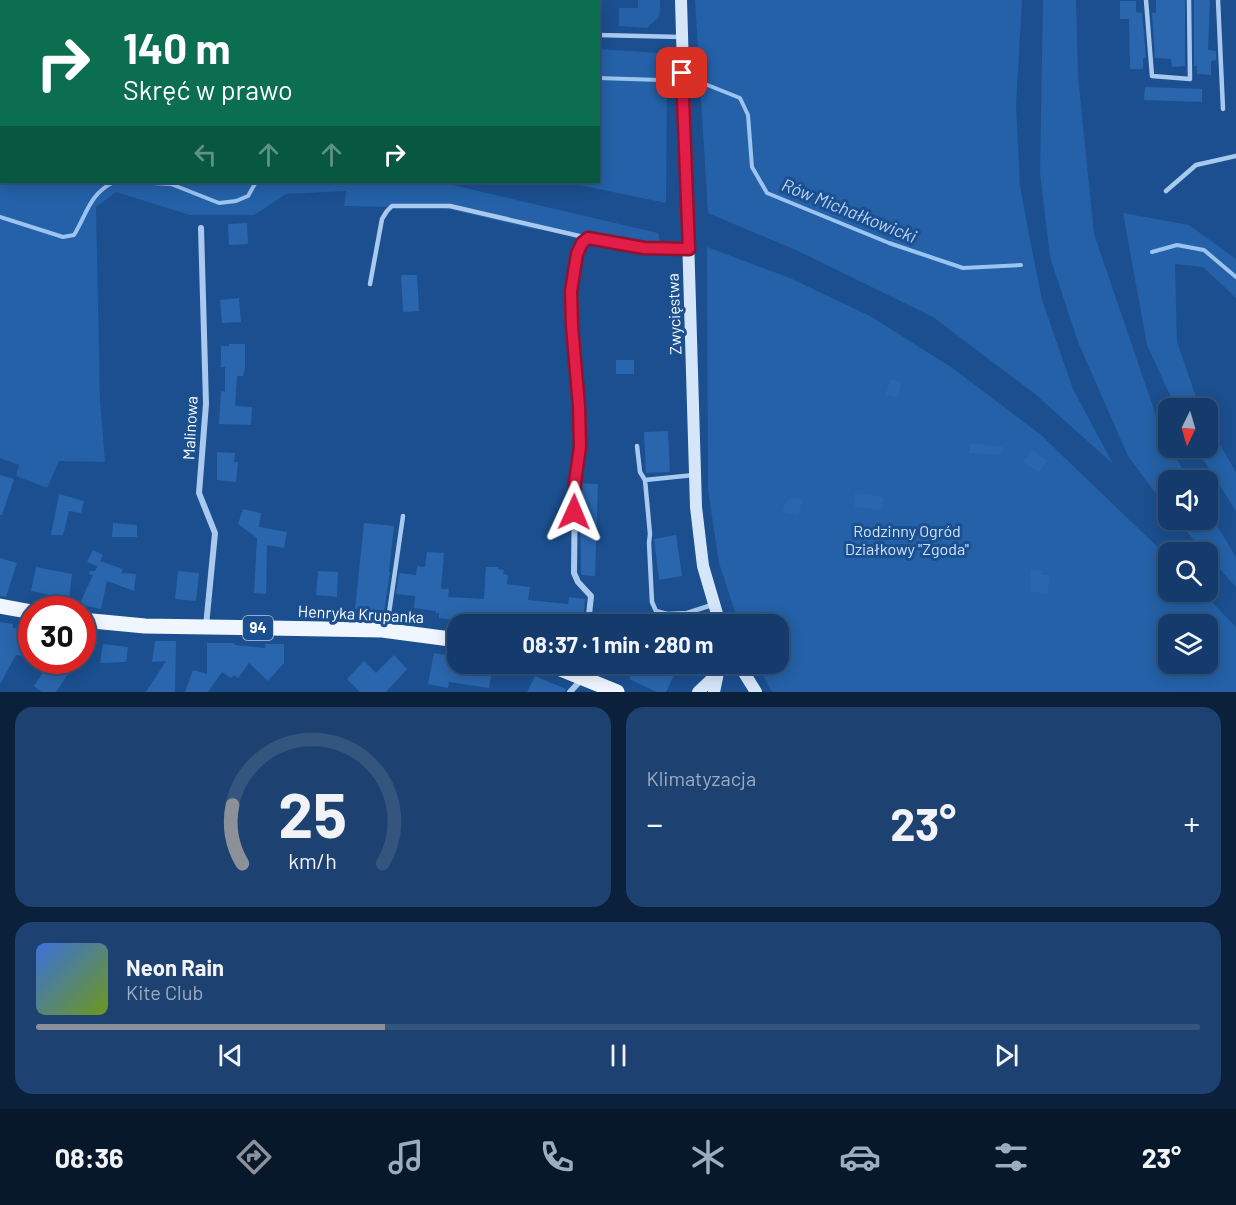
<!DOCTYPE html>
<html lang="pl">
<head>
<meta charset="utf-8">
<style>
  body { margin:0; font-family:Barlow,sans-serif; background:#1d4271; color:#f1f3f6; height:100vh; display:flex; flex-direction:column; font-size:22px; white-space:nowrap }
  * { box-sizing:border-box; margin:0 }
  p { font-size:20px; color:#9dadc1 }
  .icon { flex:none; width:33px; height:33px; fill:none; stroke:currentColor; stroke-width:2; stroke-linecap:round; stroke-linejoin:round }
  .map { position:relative; height:692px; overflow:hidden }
  .panel { display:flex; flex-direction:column; gap:15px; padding:15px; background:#0b203b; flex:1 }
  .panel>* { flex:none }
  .guide { position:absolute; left:0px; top:0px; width:600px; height:183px; box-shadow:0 3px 15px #0003,0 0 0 2px #33557e; background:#0b6e4f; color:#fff; overflow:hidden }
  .needle { width:39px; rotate:185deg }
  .buttons { position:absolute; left:1158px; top:398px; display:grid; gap:12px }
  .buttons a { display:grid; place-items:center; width:60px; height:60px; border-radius:12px; background:#143b6b; box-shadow:0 3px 15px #0003,0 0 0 2px #33557e; font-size:30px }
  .speed { position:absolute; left:18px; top:596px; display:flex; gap:12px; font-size:30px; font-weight:700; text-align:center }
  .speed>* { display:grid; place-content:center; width:78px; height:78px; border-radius:50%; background:#143b6b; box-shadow:0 3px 15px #0003,0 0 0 2px #33557e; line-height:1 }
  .speed .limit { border:9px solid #d22; background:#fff; color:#111 }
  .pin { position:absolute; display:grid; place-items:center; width:51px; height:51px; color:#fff; margin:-26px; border-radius:12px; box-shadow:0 3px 9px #0006 }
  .me { position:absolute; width:66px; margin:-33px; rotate:1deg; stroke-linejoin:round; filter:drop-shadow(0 0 4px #0008) }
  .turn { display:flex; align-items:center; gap:21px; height:126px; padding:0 24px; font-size:27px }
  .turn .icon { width:78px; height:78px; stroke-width:2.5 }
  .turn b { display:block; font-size:42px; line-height:51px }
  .lanes { display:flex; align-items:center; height:57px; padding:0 24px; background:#0003; justify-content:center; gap:30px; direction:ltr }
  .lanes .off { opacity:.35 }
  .big { font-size:45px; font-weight:700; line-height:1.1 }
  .panel .tile { flex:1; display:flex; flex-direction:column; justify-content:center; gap:9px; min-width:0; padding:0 21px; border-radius:18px; background:#1d4271 }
  .panel .dial { align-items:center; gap:0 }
  .dial svg { height:156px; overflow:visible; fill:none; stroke:#33557e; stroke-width:7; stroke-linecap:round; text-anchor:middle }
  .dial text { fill:#f1f3f6; stroke:none }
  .song { display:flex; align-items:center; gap:18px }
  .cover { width:72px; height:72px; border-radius:9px; background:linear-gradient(135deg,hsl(220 70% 55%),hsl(80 70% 35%)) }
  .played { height:6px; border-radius:3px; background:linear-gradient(90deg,#8c9099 30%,#33557e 30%) }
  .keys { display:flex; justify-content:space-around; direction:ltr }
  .heat { display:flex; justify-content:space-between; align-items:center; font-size:33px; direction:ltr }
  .panel .tiles { flex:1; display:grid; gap:15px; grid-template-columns:1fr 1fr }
  .tile:last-child { grid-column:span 2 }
  .trip { position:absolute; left:447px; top:614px; width:342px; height:60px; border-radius:18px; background:#143b6b; box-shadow:0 3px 15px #0003,0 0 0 2px #33557e; font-weight:700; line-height:60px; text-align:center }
  .tab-bar { display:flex; height:96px; justify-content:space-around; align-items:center; background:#08182b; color:#9dadc1 }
  .tab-bar .icon { width:42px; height:42px }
  .tab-bar .selected { color:#8c9099 }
  .tab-bar b { font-size:27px; color:#f1f3f6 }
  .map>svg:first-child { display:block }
</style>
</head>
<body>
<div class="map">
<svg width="1236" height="692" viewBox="0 0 1236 692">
  <rect width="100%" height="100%" fill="#1b4f8f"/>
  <g fill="#2461a8" fill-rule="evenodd">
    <polygon points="0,0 248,0 2,2 1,13"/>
    <path d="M638,0H660C660,5 661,14 658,18C654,23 651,22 648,28L619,26V8H638Z"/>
    <polygon points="695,0 1022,0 1016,105 1020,186 1031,245 1042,300 1073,389 1113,464 1035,394 933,317 798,251 708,213"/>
    <polygon points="1043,0 1076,0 1078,76 1094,234 1163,436 1189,480 1168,480 1168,510 1128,456 1078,342 1050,257 1040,173"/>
    <polygon points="0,30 2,182 440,182 658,233 661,245 533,229 444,208 344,206 346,191 286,194 254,215 190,215 116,192 96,207 100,400 105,462 59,461 47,488 16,476 19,465 0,458"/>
    <polygon points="599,49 660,53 667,62 666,203 565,182 598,182"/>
    <polygon points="1123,213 1189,225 1236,259 1236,298 1203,267 1175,264 1177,342 1200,408 1176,408 1147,345"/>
    <path d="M707,247L790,278L870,316L951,367L1041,435L1168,557V591H1201L1236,627V692H772L757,663H778V624H739L719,563L708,490ZM1168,624H1208V663H1168Z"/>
    <polygon points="1208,424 1236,472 1236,511 1195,447 1208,447"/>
    <polygon points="1208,511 1236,557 1236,587 1208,556 1208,552 1204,552 1176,519 1208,519"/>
  </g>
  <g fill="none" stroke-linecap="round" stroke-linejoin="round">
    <g stroke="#9cc4f0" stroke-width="4">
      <polyline points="598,78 660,80"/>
      <polyline points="705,84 740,98 748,115 752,167 767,193 889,243 963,268 1021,265"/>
      <polyline points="134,182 171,184 219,203 236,201 248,196 256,182"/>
      <path d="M0,217L63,237L74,235C87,214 89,194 114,182"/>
      <polyline points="1152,252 1177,245 1204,250 1236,277"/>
    </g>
  </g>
  <g fill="#2a66ad">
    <polygon points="1156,0 1185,0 1185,66 1172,67 1171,59 1155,58 1152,13 1156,13"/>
    <polygon points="1194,0 1210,0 1208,50 1216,51 1216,60 1211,61 1211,75 1197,74 1197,66 1194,66"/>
    <polygon points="1120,1 1136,1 1136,12 1142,13 1146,58 1143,58 1143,69 1130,69 1129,19 1120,19"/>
    <polygon points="1145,87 1202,89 1202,102 1144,100"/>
    <polygon points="247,223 248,244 229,245 228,224"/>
    <polygon points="401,275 417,275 419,311 403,312"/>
    <polygon points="239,298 241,322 222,323 220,300"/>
    <polygon points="229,344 245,344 245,368 243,376 237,376 235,406 252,407 251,425 219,424 221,391 225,392 225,367 221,367 221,346 229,346"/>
    <rect x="616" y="360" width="18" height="14"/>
    <polygon points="890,379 901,382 898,398 886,395"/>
    <polygon points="668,431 670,472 646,473 644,432"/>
    <polygon points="970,443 1003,447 1002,455 969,453"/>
    <polygon points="1032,450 1047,461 1039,472 1024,462"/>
    <polygon points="217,452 235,453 234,462 238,462 236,482 217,480"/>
    <polygon points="0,475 14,479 2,515 0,515"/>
    <polygon points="580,483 598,484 595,576 581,575"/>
    <polygon points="855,493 884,497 882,510 855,507"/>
    <polygon points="59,494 84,501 81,513 69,511 63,535 51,535"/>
    <polygon points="790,498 802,500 799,515 783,512 784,505"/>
    <polygon points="243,509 261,513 259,527 287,532 284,548 267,545 266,594 254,593 257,538 238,524"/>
    <polygon points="113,523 137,525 137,537 112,537"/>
    <polygon points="364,523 394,526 389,572 390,572 384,612 355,609"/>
    <polygon points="676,535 682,576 659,580 654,539"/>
    <polygon points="93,550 103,555 100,561 123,569 121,573 136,574 134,591 107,581 101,609 82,605 81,601 93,575 89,574 90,571 95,571 98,565 97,566 87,562"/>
    <polygon points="427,552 444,553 441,589 449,589 448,597 484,599 486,567 498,567 498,569 504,570 503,574 508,575 507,584 530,587 528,600 568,604 569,597 585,599 583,624 480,624 439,618 439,613 436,613 436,611 414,608 415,596 396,594 399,573 416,575 417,566 425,567"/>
    <polygon points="0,558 17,563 6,597 0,596"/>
    <polygon points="36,567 72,574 69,599 31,591"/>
    <polygon points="1031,570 1042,571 1042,575 1049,575 1048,593 1030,592"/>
    <polygon points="178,571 199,573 196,601 175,599"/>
    <polygon points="318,571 338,572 337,597 316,595"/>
    <polygon points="0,622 13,624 13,628 31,630 26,656 16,655 0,684"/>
    <polygon points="155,641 176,641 175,692 146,692 166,661 152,662"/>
    <polygon points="207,643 234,643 235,645 265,648 265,644 284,644 284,663 268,681 249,663 238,678 234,675 231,678 222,672 208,692 185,692 193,670 207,674"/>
    <polygon points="103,644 128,647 126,662 100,663"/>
    <polygon points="434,653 458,657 458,663 493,663 489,688 449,682 448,688 428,684"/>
    <polygon points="394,655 407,669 386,692 360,692 347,679 364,661 376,673"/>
    <polygon points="51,660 66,660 74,665 56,692 42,692 34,686"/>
    <polygon points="637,663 649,663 674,675 666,692 657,692 629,679"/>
    <polygon points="535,676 566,689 565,692 527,692"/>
  </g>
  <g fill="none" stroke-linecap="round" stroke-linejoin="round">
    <g stroke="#a9c9ee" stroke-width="4.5">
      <polyline points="527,0 527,2"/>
      <polyline points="1146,0 1152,76 1190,79 1189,0"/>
      <polyline points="1218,0 1223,109"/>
      <polyline points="598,35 681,37"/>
      <polyline points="1166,191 1196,165 1236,156"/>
      <polyline points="370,284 382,219 387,211 392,206 450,206 588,238"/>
      <polyline points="637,446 640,472 645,480"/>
      <path d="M575,482C580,456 580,430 579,404C576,366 557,264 588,238L644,248L686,249"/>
      <polyline points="667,614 656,611 652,602 649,543 650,534 645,480 694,475"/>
      <polyline points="667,624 667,614 687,613 712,605"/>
      <polyline points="387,627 403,516"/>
    </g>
    <g stroke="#a9c9ee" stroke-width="6">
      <polyline points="201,228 206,404 199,493 215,533 206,626"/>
      <polyline points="575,482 574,573 578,582 591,596 588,624"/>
      <polyline points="570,692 581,680"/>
    </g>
    <g stroke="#d6e6fa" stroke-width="12">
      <polyline points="681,0 696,507 703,566 720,624"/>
      <polyline points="738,663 756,692"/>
      <polyline points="698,692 717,674"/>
      <polyline points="714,692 720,663"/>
    </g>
    <g stroke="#f0f6ff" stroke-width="15">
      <polyline points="0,606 32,612"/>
      <polyline points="82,620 145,626 382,630 458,640"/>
      <polyline points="546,663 617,692"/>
    </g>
  </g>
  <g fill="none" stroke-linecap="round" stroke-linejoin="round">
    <defs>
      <polyline id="route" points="574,512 575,482 580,447 579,406 572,326 571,291 577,254 582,243 588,238 644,248 689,249 682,73"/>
    </defs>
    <use href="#route" stroke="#92132f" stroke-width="15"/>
    <use href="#route" stroke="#e11d48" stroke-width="10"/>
  </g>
  <g text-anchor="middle" stroke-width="6" stroke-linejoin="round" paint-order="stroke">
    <rect fill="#1b4f8f" stroke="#bbcadd" stroke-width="1.5" x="243" y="616" width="30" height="24" rx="4.5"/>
    <g font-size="15" font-weight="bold" fill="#fff">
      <text x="258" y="633">94</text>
    </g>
    <g font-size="16" fill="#fff" stroke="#1b4f8f">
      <text transform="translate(674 314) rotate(-92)" y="6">Zwycięstwa</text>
      <text transform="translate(190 428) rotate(-87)" y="6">Malinowa</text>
      <text transform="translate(361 614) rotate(3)" y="6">Henryka Krupanka</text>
    </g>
    <g font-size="16" fill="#cfe3fa" stroke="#1b4f8f">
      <text x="907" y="537">Rodzinny Ogród<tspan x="907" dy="18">Działkowy "Zgoda"</tspan></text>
    </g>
    <g font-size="18" font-style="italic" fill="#b5d3f5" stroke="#1b4f8f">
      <text transform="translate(849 211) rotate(22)" y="6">Rów Michałkowicki</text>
    </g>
  </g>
</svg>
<div class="buttons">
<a><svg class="needle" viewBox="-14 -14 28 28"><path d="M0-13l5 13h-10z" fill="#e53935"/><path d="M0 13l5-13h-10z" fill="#9dadc1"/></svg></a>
<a><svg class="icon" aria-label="sound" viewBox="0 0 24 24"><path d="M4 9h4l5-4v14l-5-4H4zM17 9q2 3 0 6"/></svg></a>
<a><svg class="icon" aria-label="search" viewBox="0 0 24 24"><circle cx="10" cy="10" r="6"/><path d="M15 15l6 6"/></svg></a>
<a><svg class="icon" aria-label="layers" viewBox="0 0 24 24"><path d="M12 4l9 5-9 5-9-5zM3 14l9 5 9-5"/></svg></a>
</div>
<div class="speed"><div class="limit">30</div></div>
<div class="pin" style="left:682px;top:73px;background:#d93025"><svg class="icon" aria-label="arrive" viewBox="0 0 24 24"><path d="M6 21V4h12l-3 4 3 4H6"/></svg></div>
<svg class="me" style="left:574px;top:512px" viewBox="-20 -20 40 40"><path d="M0-17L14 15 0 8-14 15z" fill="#e11d48" stroke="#fff" stroke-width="4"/></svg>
<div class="trip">08:37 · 1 min · 280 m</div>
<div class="guide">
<div class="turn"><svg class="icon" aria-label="right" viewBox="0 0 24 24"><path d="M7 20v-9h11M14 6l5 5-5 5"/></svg><div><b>140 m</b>Skręć w prawo</div></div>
<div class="lanes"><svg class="icon off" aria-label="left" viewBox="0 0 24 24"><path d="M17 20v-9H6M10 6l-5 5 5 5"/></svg><svg class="icon off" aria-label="ahead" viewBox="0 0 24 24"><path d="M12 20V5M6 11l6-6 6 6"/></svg><svg class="icon off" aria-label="ahead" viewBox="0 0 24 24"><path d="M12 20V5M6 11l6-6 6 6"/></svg><svg class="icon" aria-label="right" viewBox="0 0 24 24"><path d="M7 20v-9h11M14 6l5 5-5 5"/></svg></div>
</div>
</div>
<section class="panel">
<div class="tiles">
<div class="tile dial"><svg viewBox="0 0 100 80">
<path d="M14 69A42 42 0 1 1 86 69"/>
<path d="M14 69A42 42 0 0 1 9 39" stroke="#8c9099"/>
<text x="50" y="56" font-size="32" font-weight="700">25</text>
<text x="50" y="72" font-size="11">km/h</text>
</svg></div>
<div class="tile"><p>Klimatyzacja</p>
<div class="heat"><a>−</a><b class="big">23°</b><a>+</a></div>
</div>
<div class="tile">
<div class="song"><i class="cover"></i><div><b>Neon Rain</b><p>Kite Club</p></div></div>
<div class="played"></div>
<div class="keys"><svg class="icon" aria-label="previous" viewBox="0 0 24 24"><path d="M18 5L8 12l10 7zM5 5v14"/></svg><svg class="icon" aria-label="pause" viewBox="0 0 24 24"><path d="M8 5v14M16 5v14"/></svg><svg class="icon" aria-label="next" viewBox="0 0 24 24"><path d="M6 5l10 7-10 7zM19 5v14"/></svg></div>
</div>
</div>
</section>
<nav class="tab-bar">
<b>08:36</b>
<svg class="icon selected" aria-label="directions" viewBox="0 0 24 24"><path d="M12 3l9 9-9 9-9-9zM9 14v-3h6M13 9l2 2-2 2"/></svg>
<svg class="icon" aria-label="music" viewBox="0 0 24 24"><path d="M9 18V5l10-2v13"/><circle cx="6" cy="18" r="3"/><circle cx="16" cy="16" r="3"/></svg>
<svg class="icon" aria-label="phone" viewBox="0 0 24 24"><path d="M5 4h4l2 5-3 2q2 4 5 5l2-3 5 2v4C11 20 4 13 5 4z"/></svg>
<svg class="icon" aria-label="climate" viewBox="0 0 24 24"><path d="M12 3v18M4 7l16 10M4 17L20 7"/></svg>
<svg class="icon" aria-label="car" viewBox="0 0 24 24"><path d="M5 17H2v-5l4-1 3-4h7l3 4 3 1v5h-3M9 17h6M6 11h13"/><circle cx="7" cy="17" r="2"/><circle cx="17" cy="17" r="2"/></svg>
<svg class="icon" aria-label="filters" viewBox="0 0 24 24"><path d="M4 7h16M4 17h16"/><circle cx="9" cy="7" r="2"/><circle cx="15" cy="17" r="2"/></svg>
<b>23°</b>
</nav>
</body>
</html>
